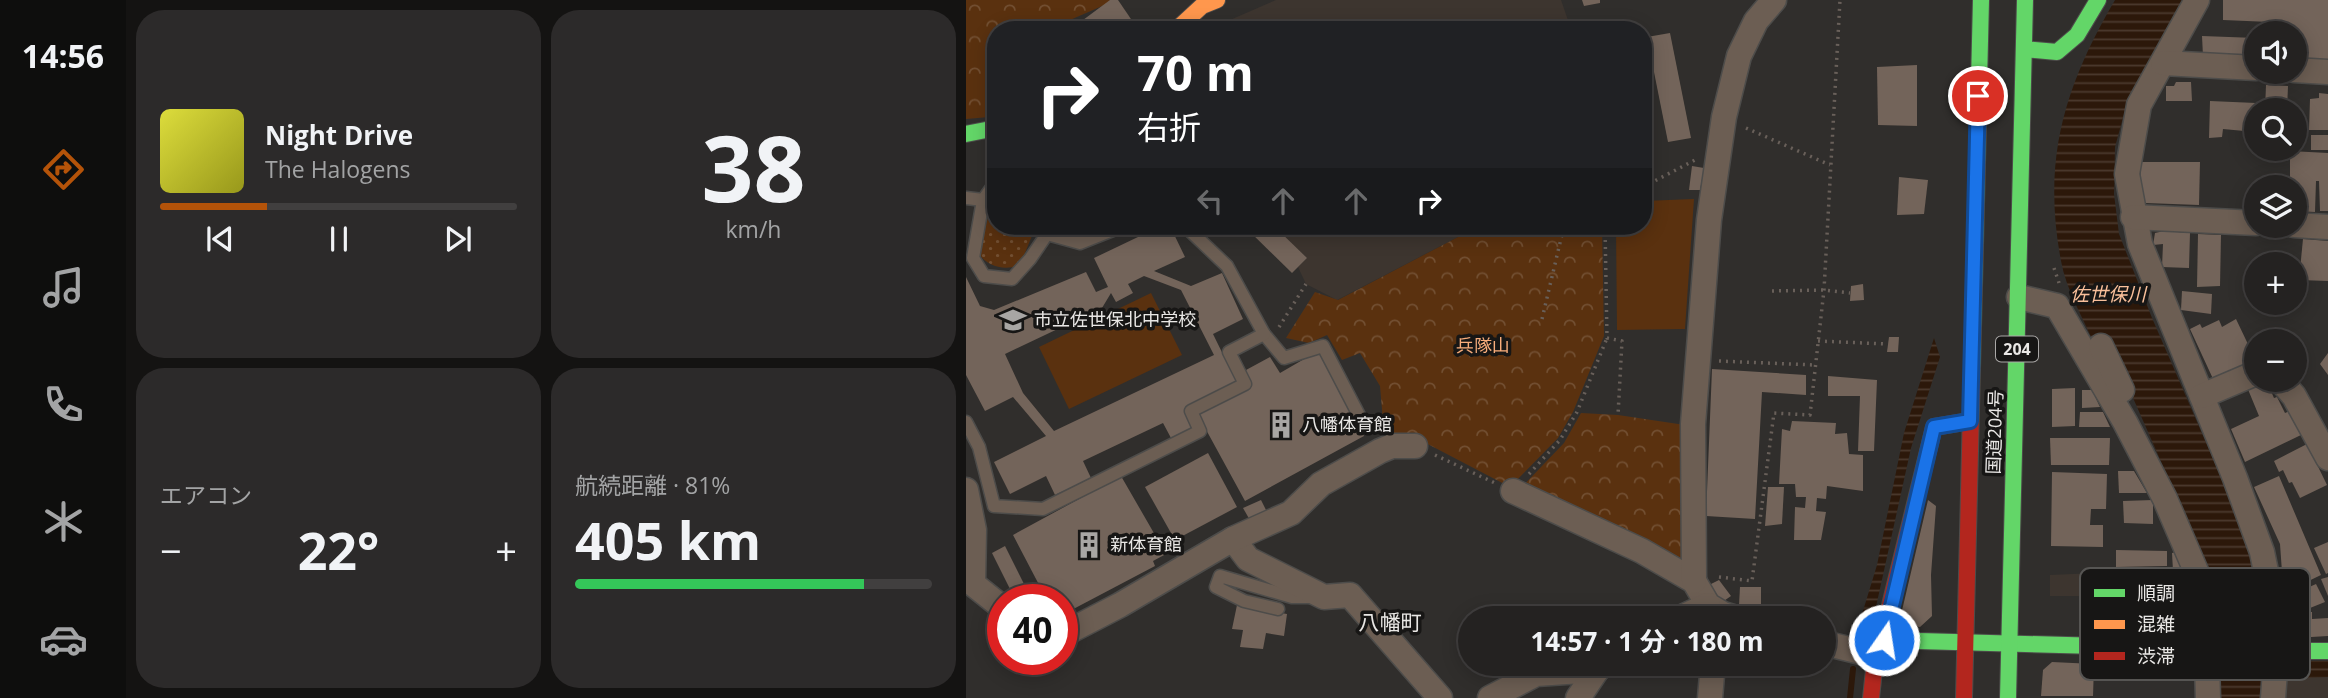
<!DOCTYPE html>
<html lang="ja">
<head>
<meta charset="utf-8">
<style>
  body { margin:0; font-family:"Open Sans","Noto Sans JP",sans-serif; background:#2c2a2a; color:#f1f3f6; height:100vh; display:flex; flex-direction:column; font-size:26px; white-space:nowrap }
  * { box-sizing:border-box; margin:0 }
  p { font-size:23px; color:#a3a4a5 }
  .icon { flex:none; width:38px; height:38px; fill:none; stroke:currentColor; stroke-width:2; stroke-linecap:round; stroke-linejoin:round }
  .map { position:relative; flex:1; overflow:hidden }
  .details { display:flex; flex-direction:column; gap:10px; padding:10px; background:#141312; width:840px }
  .details>* { flex:none }
  .guide { position:absolute; left:21px; top:21px; width:665px; height:214px; border-radius:28px; box-shadow:0 4px 18px #0003,0 0 0 2px #413f3f; background:#202124; color:#fff; overflow:hidden }
  .buttons { position:absolute; left:1278px; top:21px; display:grid; gap:14px }
  .buttons a { display:grid; place-items:center; width:63px; height:63px; border-radius:50%; background:#242221; box-shadow:0 4px 18px #0003,0 0 0 2px #413f3f; font-size:35px }
  .speed { position:absolute; left:21px; top:584px; display:flex; gap:14px; font-size:35px; font-weight:700; text-align:center }
  .speed>* { display:grid; place-content:center; width:91px; height:91px; border-radius:50%; background:#242221; box-shadow:0 4px 18px #0003,0 0 0 2px #413f3f; line-height:1 }
  .speed .limit { border:10px solid #d22; background:#fff; color:#111 }
  .pin { position:absolute; display:grid; place-items:center; width:60px; height:60px; color:#fff; margin:-30px; border:4px solid #fff; border-radius:50%; box-shadow:0 2px 7px #0007 }
  .me { position:absolute; width:77px; margin:-38px; rotate:13deg; stroke-linejoin:round; filter:drop-shadow(0 0 5px #0008) }
  .turn { display:flex; align-items:center; gap:24px; height:147px; padding:0 35px; font-size:32px }
  .turn .icon { width:91px; height:91px; stroke-width:2.5 }
  .turn b { display:block; font-size:49px; line-height:60px }
  .lanes { display:flex; align-items:center; height:66px; padding:0 35px; background:#0003; justify-content:center; gap:35px; direction:ltr }
  .lanes .off { opacity:.35 }
  .big { font-size:52px; font-weight:700; line-height:1.1 }
  .details .tile { flex:1; display:flex; flex-direction:column; justify-content:center; gap:10px; min-width:0; padding:0 24px; border-radius:28px; background:#2c2a2a }
  .details .dial { align-items:center; gap:0 }
  .dial b { font-size:91px; line-height:1 }
  .song { display:flex; align-items:center; gap:21px }
  .cover { width:84px; height:84px; border-radius:10px; background:linear-gradient(135deg,hsl(60 70% 55%),hsl(60 70% 35%)) }
  .played { height:7px; border-radius:4px; background:linear-gradient(90deg,#b45309 30%,#413f3f 30%) }
  .keys { display:flex; justify-content:space-around; direction:ltr }
  .heat { display:flex; justify-content:space-between; align-items:center; font-size:38px; direction:ltr }
  .charge { height:10px; border-radius:5px; background:linear-gradient(90deg,#34c759 81%,#413f3f 0) }
  .details .tiles { flex:1; display:grid; gap:10px; grid-template-columns:repeat(2,1fr) }
  .trip { position:absolute; left:492px; top:606px; width:378px; height:70px; border-radius:35px; background:#242221; box-shadow:0 4px 18px #0003,0 0 0 2px #413f3f; font-weight:700; line-height:70px; text-align:center }
  main { display:flex; flex:1; min-height:0 }
  .tabs { display:flex; flex-direction:column; width:126px; justify-content:space-around; align-items:center; background:#0e0e0d; color:#a3a4a5 }
  .tabs .icon { width:49px; height:49px }
  .tabs .on { color:#b45309 }
  .tabs b { font-size:32px; color:#f1f3f6 }
  .map>svg:first-child { display:block }
</style>
</head>
<body>
<main>
<nav class="tabs">
<b>14:56</b>
<svg class="icon on" aria-label="directions" viewBox="0 0 24 24"><path d="M12 3l9 9-9 9-9-9zM9 14v-3h6M13 9l2 2-2 2"/></svg>
<svg class="icon" aria-label="music" viewBox="0 0 24 24"><path d="M9 18V5l10-2v13"/><circle cx="6" cy="18" r="3"/><circle cx="16" cy="16" r="3"/></svg>
<svg class="icon" aria-label="phone" viewBox="0 0 24 24"><path d="M5 4h4l2 5-3 2q2 4 5 5l2-3 5 2v4C11 20 4 13 5 4z"/></svg>
<svg class="icon" aria-label="climate" viewBox="0 0 24 24"><path d="M12 3v18M4 7l16 10M4 17L20 7"/></svg>
<svg class="icon" aria-label="car" viewBox="0 0 24 24"><path d="M5 17H2v-5l4-1 3-4h7l3 4 3 1v5h-3M9 17h6M6 11h13"/><circle cx="7" cy="17" r="2"/><circle cx="17" cy="17" r="2"/></svg>
</nav>
<section class="details">
<div class="tiles">
<div class="tile">
<div class="song"><i class="cover"></i><div><b>Night Drive</b><p>The Halogens</p></div></div>
<div class="played"></div>
<div class="keys"><svg class="icon" aria-label="previous" viewBox="0 0 24 24"><path d="M18 5L8 12l10 7zM5 5v14"/></svg><svg class="icon" aria-label="pause" viewBox="0 0 24 24"><path d="M8 5v14M16 5v14"/></svg><svg class="icon" aria-label="next" viewBox="0 0 24 24"><path d="M6 5l10 7-10 7zM19 5v14"/></svg></div>
</div>
<div class="tile dial"><b>38</b><p>km/h</p></div>
<div class="tile"><p>エアコン</p>
<div class="heat"><a>−</a><b class="big">22°</b><a>+</a></div>
</div>
<div class="tile"><p>航続距離 · 81%</p><b class="big">405 km</b><div class="charge"></div></div>
</div>
</section>
<div class="map">
<svg width="1362" height="698" viewBox="0 0 1362 698">
  <defs>
    <pattern id="grass-dots" width="8" height="8" patternUnits="userSpaceOnUse" patternTransform="scale(1.75)"><rect width="8" height="8" fill="#5a310f"/><path d="M2 2h.1M6 6h.1" fill="none" stroke="#724f32" stroke-width="1.8" stroke-linecap="round"/></pattern>
    <pattern id="forest-crowns" width="20" height="18" patternUnits="userSpaceOnUse" patternTransform="scale(1.75)"><rect width="20" height="18" fill="#5a310f"/><path d="M2 6a3 3 0 1 1 6 0M12 15a3 3 0 1 1 6 0" fill="none" stroke="#724f32"/></pattern>
    <pattern id="water-rules" width="6" height="5" patternUnits="userSpaceOnUse" patternTransform="scale(1.75)"><rect width="6" height="5" fill="#2c180a"/><path d="M0 2.5h6" fill="none" stroke="#4b3a2e"/></pattern>
  </defs>
  <rect width="100%" height="100%" fill="#302e2c"/>
  <g fill="#3d352f">
    <polygon points="310,0 595,0 605,29 241,30"/>
    <polygon points="308,226 513,226 371,300 340,284 332,267 341,258"/>
    <polygon points="1130,573 1131,596 1084,596 1084,575"/>
    <polygon points="1362,677 1362,698 1314,698 1315,679"/>
  </g>
  <path fill="url(#grass-dots)" d="M30,193V226H70L54,265C39,271 22,267 13,254L27,197Z"/>
  <g fill="url(#forest-crowns)">
    <polygon points="0,0 150,0 81,30 30,30 30,105 23,117 0,119"/>
    <polygon points="513,226 636,226 638,336 607,412 592,438 544,487 454,440 419,445 414,386 394,353 376,360 361,335 343,343 320,338 349,292 372,300"/>
    <polygon points="615,413 652,415 719,425 721,560 712,565 555,488 598,443"/>
  </g>
  <g fill="#5a310f">
    <polygon points="728,199 719,329 651,330 650,226 677,226 677,201"/>
    <polygon points="185,293 216,355 103,409 73,347"/>
  </g>
  <g fill="url(#water-rules)">
    <path d="M1149,0H1217L1161,103L1149,147L1148,194L1153,234L1186,318L1267,505L1287,558L1303,661H1362V677L1315,679L1298,698H1255L1252,602L1244,573L1142,341L1129,346C1118,319 1100,290 1095,261C1076,160 1098,87 1149,0Z"/>
    <polygon points="968,338 974,357 945,448 904,634 889,637 911,565 938,433"/>
  </g>
  <g fill="none" stroke-linecap="round" stroke-linejoin="round">
    <polyline stroke="#2c180a" stroke-width="6" points="884,698 887,669"/>
  </g>
  <g fill="#73645a" fill-rule="evenodd">
    <polygon points="144,0 152,0 167,22 155,30 116,30 113,23"/>
    <polygon points="616,0 634,0 634,3 618,6"/>
    <polygon points="1257,0 1362,0 1362,59 1328,59 1328,33 1325,33 1325,23 1257,20"/>
    <polygon points="704,33 725,138 702,142 681,37"/>
    <polygon points="1236,36 1290,38 1290,58 1237,56"/>
    <polygon points="951,65 951,126 912,125 911,67"/>
    <polygon points="1210,82 1225,82 1226,101 1200,101 1200,86 1208,86"/>
    <polygon points="1300,85 1322,86 1321,110 1299,110"/>
    <polygon points="1353,93 1362,94 1362,130 1343,130 1344,99 1353,98"/>
    <polygon points="1244,101 1290,103 1289,132 1257,129 1256,137 1243,138"/>
    <rect x="1345" y="135" width="17" height="15"/>
    <polygon points="1324,151 1362,153 1362,211 1354,211 1353,181 1350,181 1349,212 1328,211 1328,187 1324,187"/>
    <polygon points="1175,162 1234,162 1233,205 1180,203 1173,196"/>
    <polygon points="726,166 738,168 734,190 723,190"/>
    <polygon points="933,177 962,180 958,214 931,215"/>
    <path d="M195,226H204L219,257L188,271L225,286L256,273L277,319L247,334L271,383L219,410L227,427L205,438L197,423L117,461L125,478L89,495L80,476L44,494L28,462L80,436L47,397L19,411L0,375V277L14,306L28,310L120,272L130,292L142,287L128,258ZM178,276L215,290L248,355L88,431L57,393L39,354L136,308L145,293L150,302L167,293L162,284Z"/>
    <polygon points="278,226 308,226 341,258 326,273"/>
    <polygon points="1198,231 1224,233 1223,268 1196,267 1197,244 1187,245 1189,233"/>
    <polygon points="1232,234 1255,235 1254,286 1231,287"/>
    <polygon points="1337,239 1362,241 1362,281 1333,280"/>
    <polygon points="897,284 898,300 884,301 885,286"/>
    <polygon points="1216,291 1246,294 1245,314 1215,310"/>
    <polygon points="1270,319 1290,361 1248,381 1224,329 1234,324 1236,328 1253,320 1256,327"/>
    <polygon points="1312,334 1316,341 1296,341"/>
    <polygon points="923,337 933,337 932,352 921,352"/>
    <polygon points="352,351 398,436 279,501 232,415 286,386 280,370 304,357 314,373"/>
    <polygon points="1362,353 1362,375 1354,364"/>
    <polygon points="746,369 840,375 840,395 796,392 789,519 740,516"/>
    <polygon points="862,376 911,380 908,451 892,451 894,396 862,396"/>
    <polygon points="1300,380 1308,398 1311,397 1319,413 1324,411 1335,435 1279,462 1265,429 1293,416 1281,387"/>
    <polygon points="1109,388 1109,426 1086,427 1086,389"/>
    <polygon points="1116,390 1126,390 1134,407 1116,408"/>
    <polygon points="1114,412 1137,412 1144,427 1113,427"/>
    <polygon points="826,421 870,423 869,434 881,433 883,454 897,455 897,491 861,486 860,499 851,498 850,511 860,512 855,540 828,540 829,507 839,508 840,497 830,497 829,484 813,484 816,429 824,431"/>
    <polygon points="1084,438 1144,438 1143,465 1085,465"/>
    <polygon points="1341,444 1361,485 1334,498 1326,482 1323,483 1317,470 1313,472 1308,461"/>
    <polygon points="242,453 271,507 209,540 179,487"/>
    <polygon points="1152,471 1168,471 1181,493 1153,493"/>
    <polygon points="1086,472 1141,474 1140,509 1125,509 1124,525 1137,525 1137,547 1085,546"/>
    <polygon points="155,476 200,554 187,561 189,566 96,615 96,600 81,600 47,535"/>
    <polygon points="1313,476 1355,575 1330,587 1327,581 1317,586 1314,544 1288,487"/>
    <polygon points="802,487 818,487 816,524 799,526"/>
    <polygon points="295,500 302,514 285,522 277,508"/>
    <polygon points="962,500 970,506 965,575 966,616 954,627 941,625 934,619"/>
    <polygon points="1187,500 1187,524 1158,523 1157,501"/>
    <polygon points="1362,542 1362,573 1360,574 1348,548"/>
    <polygon points="39,546 61,590 48,597 26,553"/>
    <polygon points="1150,550 1201,551 1201,566 1150,567"/>
    <polygon points="1211,552 1218,572 1207,571 1206,553"/>
    <polygon points="1362,577 1362,596 1355,579"/>
    <polygon points="753,580 765,596 755,603 743,585"/>
    <polygon points="1350,584 1359,602 1339,610 1330,593"/>
    <polygon points="774,587 795,587 795,606 773,605"/>
    <polygon points="271,605 321,614 318,636 300,633 297,649 274,647 277,630 266,629"/>
    <polygon points="1318,612 1346,612 1346,619 1362,618 1362,636 1329,638 1321,629"/>
    <polygon points="1086,662 1128,664 1127,696 1075,696 1077,670"/>
  </g>
  <g fill="none" stroke-linecap="round" stroke-linejoin="round">
    <defs>
      <g id="lane">
        <polyline points="30,182 17,200 7,258 18,276 46,279 64,259 81,234 79,226"/>
        <polyline points="0,198 17,200"/>
        <polyline points="219,226 261,266 298,334 318,358 357,346 398,425"/>
        <polyline points="81,234 114,243 157,226"/>
        <polyline points="0,422 13,447 28,506 77,509 234,431 225,411 279,384 263,352 298,334"/>
        <polyline points="312,609 278,601 250,587 254,576 326,597 347,597"/>
      </g>
      <g id="street">
        <polyline points="1231,0 1173,105 1161,174 1174,244 1269,478 1296,552 1312,630 1307,698"/>
        <polyline points="1197,63 1290,68"/>
        <polyline points="1328,70 1362,72"/>
        <polyline points="1167,217 1290,223"/>
        <polyline points="1328,225 1362,227"/>
        <polyline points="1053,297 1091,306 1159,422 1199,499 1239,592 1242,698"/>
        <polyline points="1135,346 1156,390"/>
        <polyline points="1314,380 1328,396 1362,458"/>
        <polyline points="1236,396 1290,373"/>
        <polyline points="0,490 8,530 7,584 37,608"/>
        <polyline points="547,491 676,551 728,581 742,605 757,614 770,618"/>
        <polyline points="267,539 282,559 358,597 384,595 474,698"/>
        <polyline points="728,581 727,424 743,220 758,117 773,56 790,21 808,0"/>
        <polyline points="714,618 742,605"/>
        <polyline points="96,635 154,605 267,539 325,513 355,484 414,451 426,446 449,446"/>
        <polyline points="858,643 912,656"/>
        <polyline points="524,698 570,674 631,670"/>
        <polyline points="612,698 631,670"/>
        <polyline points="744,698 747,663"/>
      </g>
      <g id="fast">
        <polyline points="1058,49 1091,52 1111,35 1132,0"/>
        <polyline points="0,134 30,128"/>
        <polyline points="1006,369 1015,0"/>
        <polyline points="917,640 1242,649 1309,647 1335,651 1362,651"/>
        <polyline points="1042,698 1059,0"/>
      </g>
      <polyline id="slow" points="210,30 236,6 251,0"/>
      <g id="jam">
        <polyline points="905,698 908,670 968,427 1004,421"/>
        <polyline points="998,698 1006,369"/>
      </g>
    </defs>
    <use href="#lane" stroke="#4d4c4a" stroke-width="15"/>
    <use href="#street" stroke="#4d4c4a" stroke-width="27"/>
    <use href="#fast" stroke="#4d4c4a" stroke-width="18"/>
    <use href="#slow" stroke="#4d4c4a" stroke-width="18"/>
    <use href="#jam" stroke="#4d4c4a" stroke-width="18"/>
    <g stroke="#69605a" stroke-width="3.5" stroke-dasharray="2 5" stroke-linecap="butt">
      <polyline points="780,128 864,165"/>
      <polyline points="677,187 729,160"/>
      <polyline points="639,226 641,338 656,341 652,415"/>
      <polyline points="1088,268 1093,283"/>
      <polyline points="806,291 858,290 884,293"/>
      <polyline points="576,319 598,226"/>
      <polyline points="313,327 340,284"/>
      <polyline points="852,341 921,344"/>
      <polyline points="753,361 848,365"/>
      <polyline points="469,455 529,483"/>
      <polyline points="563,474 594,440 611,412 641,338"/>
      <polyline points="753,577 786,581 808,413 844,415 858,290 874,0"/>
    </g>
    <use href="#lane" stroke="#6c5e53" stroke-width="12"/>
    <use href="#street" stroke="#6c5e53" stroke-width="24"/>
    <use href="#fast" stroke="#63d668" stroke-width="16"/>
    <use href="#slow" stroke="#ff974d" stroke-width="16"/>
    <use href="#jam" stroke="#b3261e" stroke-width="16"/>
    <polyline stroke="#69605a" stroke-width="3.5" stroke-dasharray="2 5" stroke-linecap="butt" points="1230,631 1312,630"/>
  </g>
  <g fill="none" stroke-linecap="round" stroke-linejoin="round">
    <defs>
      <polyline id="route" points="918,640 968,427 1004,421 1012,96"/>
    </defs>
    <use href="#route" stroke="#114b97" stroke-width="18"/>
    <use href="#route" stroke="#1a73e8" stroke-width="12"/>
  </g>
  <defs>
    <symbol id="school-bare" viewBox="-9 -9 18 18"><path d="M0-5L7-2L0 1L-7-2ZM-4 1L0 2.5L4 1V4Q0 6-4 4Z" fill="#a8a6a4" stroke="#171615" stroke-width="2.5" paint-order="stroke"/></symbol>
    <symbol id="building-bare" viewBox="-9 -9 18 18"><path d="M-4-6H4V6H1V3H-1V6H-4ZM-2.5-4.3h1.7v1.8h-1.7ZM.8-4.3h1.7v1.8H.8ZM-2.5-1h1.7V.8h-1.7ZM.8-1h1.7V.8H.8Z" fill="#a8a6a4" stroke="#171615" stroke-width="2.5" paint-order="stroke"/></symbol>
  </defs>
  <g fill-rule="evenodd">
    <use href="#school-bare" x="28" y="301" width="38" height="38"/>
    <use href="#building-bare" x="296" y="406" width="38" height="38"/>
    <use href="#building-bare" x="104" y="526" width="38" height="38"/>
  </g>
  <g text-anchor="middle" stroke-width="7" stroke-linejoin="round" paint-order="stroke">
    <rect fill="#171615" stroke="#aaa8a7" stroke-width="2" x="1030" y="336.5" width="42" height="25" rx="5"/>
    <g font-size="16" font-weight="bold" fill="#e9e7e5">
      <text x="1051" y="355">204</text>
    </g>
    <g font-size="18" fill="#e9e7e5" stroke="#171615" text-anchor="start">
      <text x="68" y="326">市立佐世保北中学校</text>
      <text x="336" y="431">八幡体育館</text>
      <text x="144" y="551">新体育館</text>
    </g>
    <g font-size="18" fill="#f8ad7b" stroke="#171615">
      <text x="517" y="352">兵隊山</text>
    </g>
    <g font-size="18" fill="#e9e7e5" stroke="#171615">
      <text transform="translate(1029 432) rotate(-88)" y="6">国道204号</text>
    </g>
    <g font-size="19" font-style="italic" fill="#f8bf9a" stroke="#171615">
      <text x="1142" y="301">佐世保川</text>
    </g>
    <g font-size="21" fill="#e9e7e5" stroke="#171615">
      <text x="424" y="630">八幡町</text>
    </g>
  </g>
  <rect x="1114" y="568" width="230" height="112" rx="10" fill="#171615" stroke="#565553" stroke-width="2"/>
  <rect x="1128" y="589" width="31" height="8" fill="#63d668"/>
  <rect x="1128" y="620" width="31" height="9" fill="#ff974d"/>
  <rect x="1128" y="652" width="31" height="8" fill="#b3261e"/>
  <g font-size="19" fill="#e9e7e5">
    <text x="1171" y="600">順調</text>
    <text x="1171" y="631">混雑</text>
    <text x="1171" y="663">渋滞</text>
  </g>
</svg>
<div class="buttons">
<a><svg class="icon" aria-label="sound" viewBox="0 0 24 24"><path d="M4 9h4l5-4v14l-5-4H4zM17 9q2 3 0 6"/></svg></a>
<a><svg class="icon" aria-label="search" viewBox="0 0 24 24"><circle cx="10" cy="10" r="6"/><path d="M15 15l6 6"/></svg></a>
<a><svg class="icon" aria-label="layers" viewBox="0 0 24 24"><path d="M12 4l9 5-9 5-9-5zM3 14l9 5 9-5"/></svg></a>
<a>+</a>
<a>−</a>
</div>
<div class="speed"><div class="limit">40</div></div>
<div class="pin" style="left:1012px;top:96px;background:#d93025"><svg class="icon" aria-label="arrive" viewBox="0 0 24 24"><path d="M6 21V4h12l-3 4 3 4H6"/></svg></div>
<svg class="me" style="left:918px;top:640px" viewBox="-20 -20 40 40"><circle r="17" fill="#1a73e8" stroke="#fff" stroke-width="3"/><path d="M0-11L8 9 0 5-8 9z" fill="#fff"/></svg>
<div class="trip">14:57 · 1 分 · 180 m</div>
<div class="guide">
<div class="turn"><svg class="icon" aria-label="right" viewBox="0 0 24 24"><path d="M7 20v-9h11M14 6l5 5-5 5"/></svg><div><b>70 m</b>右折</div></div>
<div class="lanes"><svg class="icon off" aria-label="left" viewBox="0 0 24 24"><path d="M17 20v-9H6M10 6l-5 5 5 5"/></svg><svg class="icon off" aria-label="ahead" viewBox="0 0 24 24"><path d="M12 20V5M6 11l6-6 6 6"/></svg><svg class="icon off" aria-label="ahead" viewBox="0 0 24 24"><path d="M12 20V5M6 11l6-6 6 6"/></svg><svg class="icon" aria-label="right" viewBox="0 0 24 24"><path d="M7 20v-9h11M14 6l5 5-5 5"/></svg></div>
</div>
</div>
</main>
</body>
</html>
